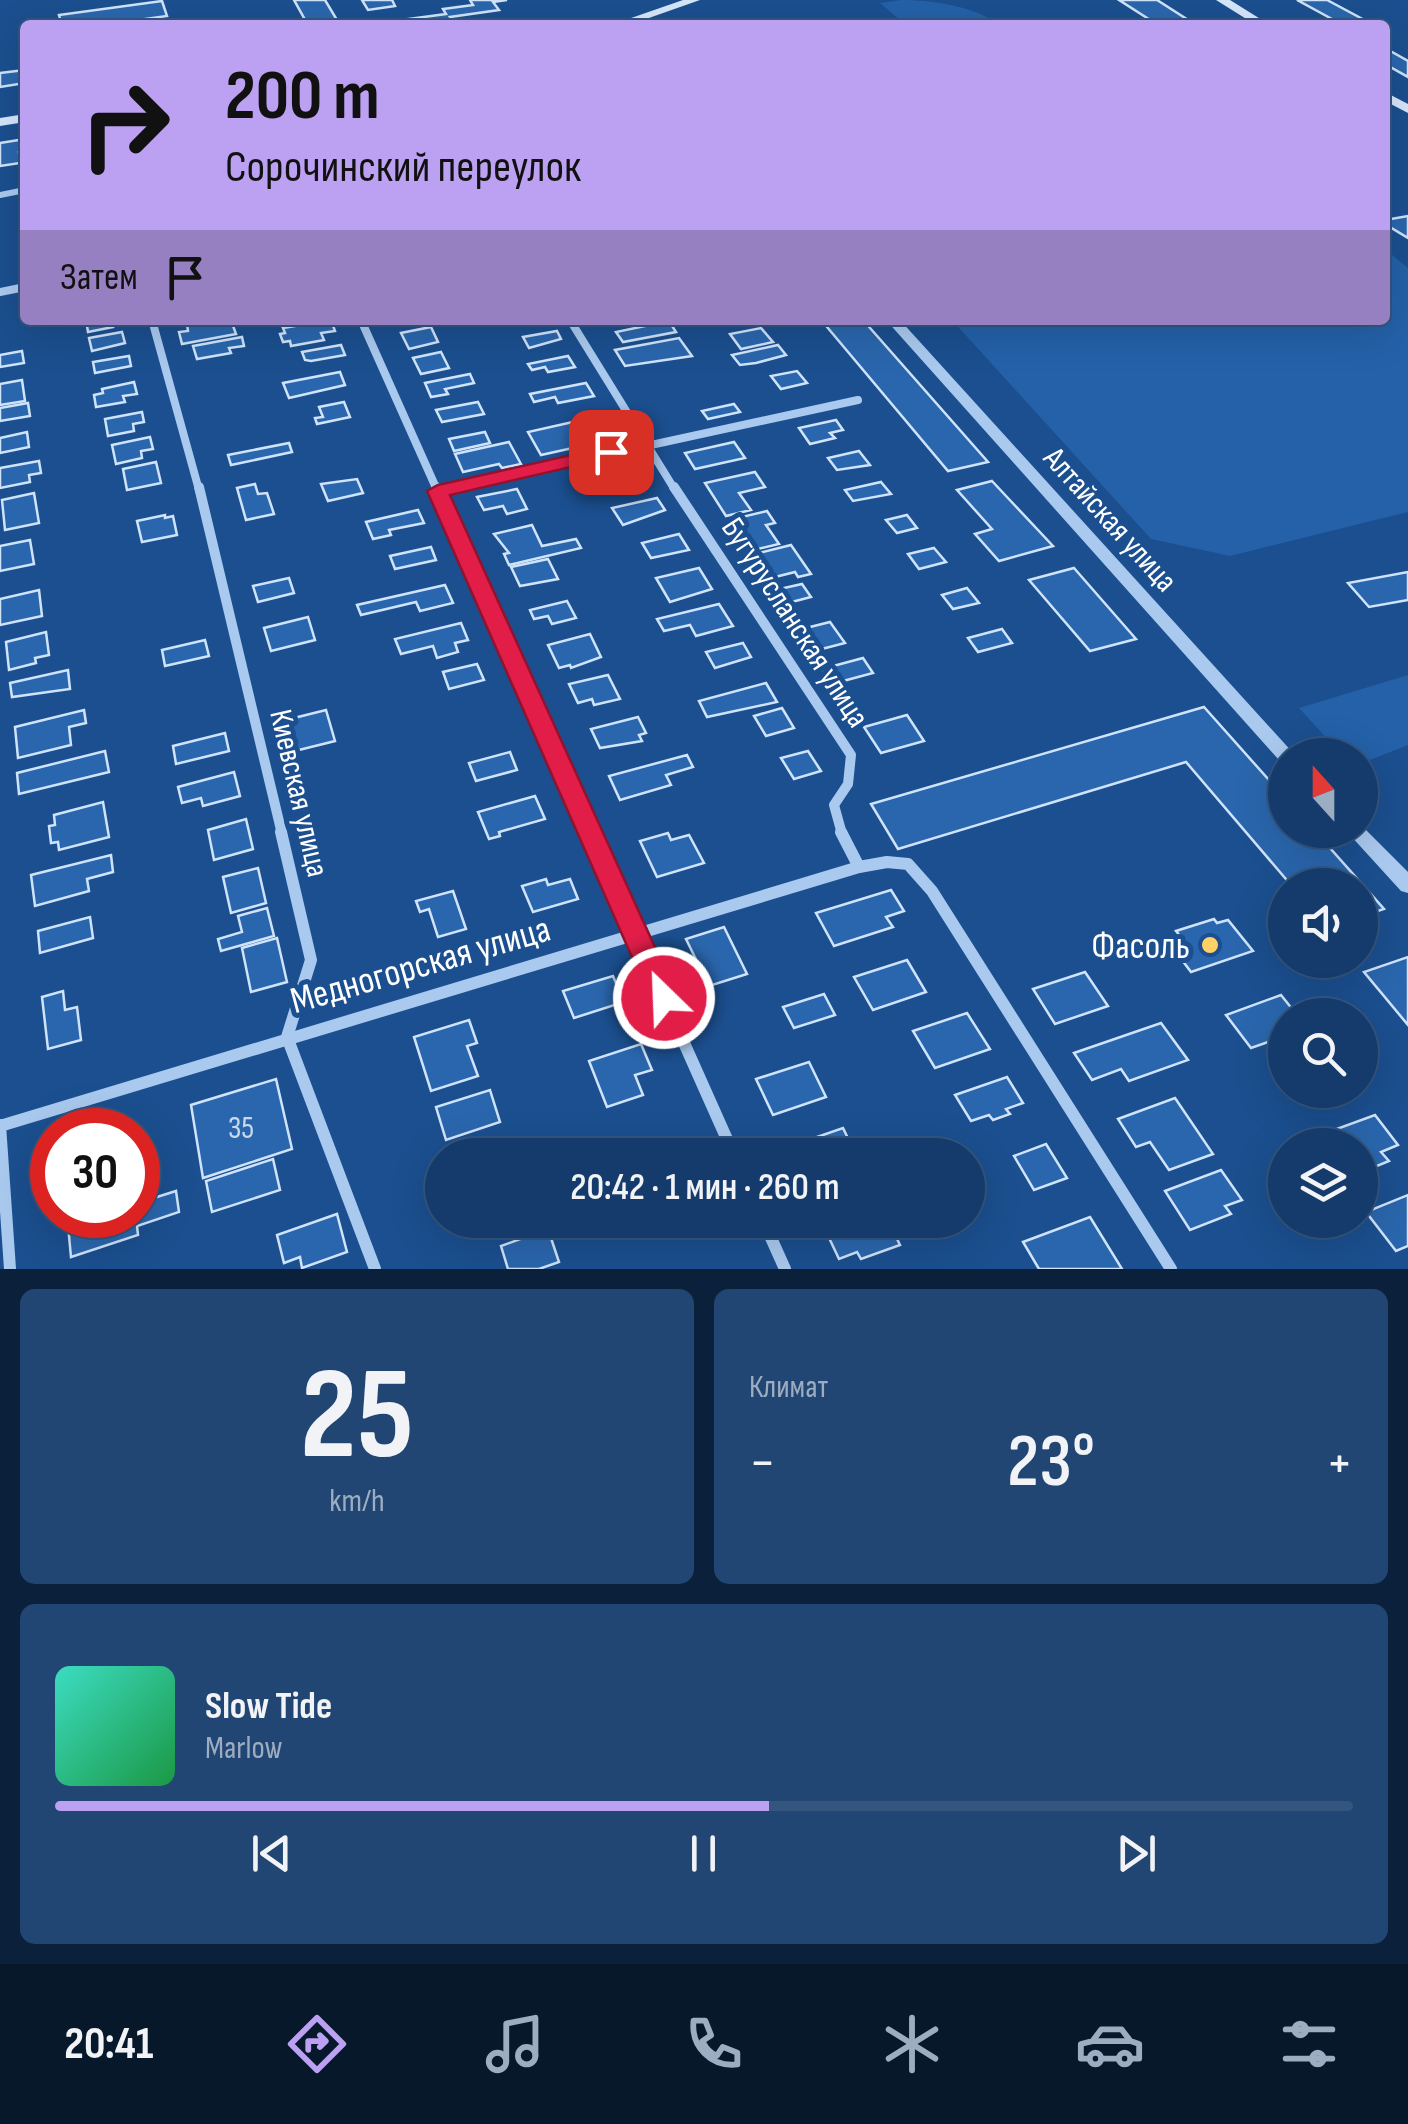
<!DOCTYPE html>
<html lang="ru">
<head>
<meta charset="utf-8">
<style>
  body { margin:0; font-family:"Sofia Sans Condensed",sans-serif; background:#214673; color:#f1f3f6; height:100vh; display:flex; flex-direction:column; font-size:38px; white-space:nowrap }
  * { box-sizing:border-box; margin:0 }
  p { font-size:32px; color:#9dadc1 }
  .icon { flex:none; width:55px; height:55px; fill:none; stroke:currentColor; stroke-width:2; stroke-linecap:round; stroke-linejoin:round }
  .map { position:relative; height:1269px; overflow:hidden }
  .details { display:flex; flex-direction:column; gap:20px; padding:20px; background:#0b203b; flex:1 }
  .details>* { flex:none }
  .guide { position:absolute; left:20px; top:20px; width:1370px; height:305px; border-radius:10px; box-shadow:0 10px 40px #0002,0 0 0 2px #33557e; background:#bca0f2; color:#111; overflow:hidden }
  .needle { width:65px; rotate:339deg }
  .tools { position:absolute; left:1268px; top:738px; display:grid; gap:20px }
  .tools a { display:grid; place-items:center; width:110px; height:110px; border-radius:50%; background:#143b6b; box-shadow:0 10px 40px #0002,0 0 0 2px #33557e; font-size:50px }
  .speed { position:absolute; left:30px; top:1108px; display:flex; gap:20px; font-size:50px; font-weight:700; text-align:center }
  .speed>* { display:grid; place-content:center; width:130px; height:130px; border-radius:50%; background:#143b6b; box-shadow:0 10px 40px #0002,0 0 0 2px #33557e; line-height:1 }
  .speed .limit { border:15px solid #d22; background:#fff; color:#111 }
  .pin { position:absolute; display:grid; place-items:center; width:85px; height:85px; color:#fff; margin:-42px; border-radius:20px; box-shadow:0 5px 15px #0006 }
  .me { position:absolute; width:110px; margin:-55px; rotate:336deg; stroke-linejoin:round; filter:drop-shadow(0 0 8px #0008) }
  .turn { display:flex; align-items:center; gap:35px; height:210px; padding:0 40px; font-size:45px }
  .turn .icon { width:130px; height:130px; stroke-width:2.5 }
  .turn b { display:block; font-size:70px; line-height:85px }
  .then { display:flex; align-items:center; height:95px; padding:0 40px; background:#0003; gap:20px; font-size:38px }
  .big { font-size:75px; font-weight:600; line-height:1.1 }
  .details .card { flex:1; display:flex; flex-direction:column; justify-content:center; gap:15px; min-width:0; padding:0 35px; border-radius:15px; background:#214673 }
  .details .dial { align-items:center; gap:0 }
  .dial b { font-size:130px; line-height:1 }
  .song { display:flex; align-items:center; gap:30px }
  .cover { width:120px; height:120px; border-radius:15px; background:linear-gradient(135deg,hsl(170 70% 55%),hsl(140 70% 35%)) }
  .played { height:10px; border-radius:5px; background:linear-gradient(90deg,#bca0f2 55%,#33557e 55%) }
  .keys { display:flex; justify-content:space-around; direction:ltr }
  .heat { display:flex; justify-content:space-between; align-items:center; font-size:55px; direction:ltr }
  .details .tiles { flex:1; display:grid; gap:20px; grid-template-columns:1fr 1fr }
  .card:last-child { grid-column:span 2 }
  .trip { position:absolute; left:425px; top:1138px; width:560px; height:100px; border-radius:50px; background:#143b6b; box-shadow:0 10px 40px #0002,0 0 0 2px #33557e; font-weight:600; line-height:100px; text-align:center }
  .menu { display:flex; height:160px; justify-content:space-around; align-items:center; background:#08182b; color:#9dadc1 }
  .menu .icon { width:70px; height:70px }
  .menu .selected { color:#bca0f2 }
  .menu b { font-size:45px; color:#f1f3f6 }
  .map>svg:first-child { display:block }
</style>
</head>
<body>
<div class="map">
<svg width="1408" height="1269" viewBox="0 0 1408 1269">
  <rect width="100%" height="100%" fill="#1b4f8f"/>
  <g fill="#2461a8">
    <path d="M901,0C933,0 974,6 1000,25H906L880,3Z"/>
    <polygon points="1385,249 1408,268 1408,512 1230,556 1151,539 952,320 1385,320"/>
    <polygon points="1408,675 1408,745 1360,764 1360,755 1342,755 1299,708"/>
  </g>
  <g fill="#2a66ad" stroke="#cfe3fa" stroke-width="2.5">
    <polygon points="294,0 325,0 340,25 308,25"/>
    <polygon points="362,0 392,0 395,6 368,10"/>
    <polygon points="470,0 507,0 493,2 499,10 450,17 456,25 390,25 387,22 446,14 443,9 473,5"/>
    <polygon points="1119,0 1157,0 1196,25 1158,25"/>
    <polygon points="1297,0 1327,0 1370,23 1343,25"/>
    <polygon points="162,1 167,16 102,25 62,25 59,15"/>
    <polygon points="1385,48 1408,61 1408,77 1385,64"/>
    <polygon points="25,70 25,83 0,87 0,73"/>
    <polygon points="25,139 25,151 19,152 20,163 0,166 0,143"/>
    <polygon points="1408,216 1408,238 1385,224 1385,220"/>
    <polygon points="86,320 111,320 113,327 88,332"/>
    <polygon points="231,320 236,334 182,344 179,332 188,331 187,324"/>
    <polygon points="331,320 335,331 321,333 324,340 291,346 290,341 283,342 280,334 285,333 283,328"/>
    <polygon points="863,320 988,462 948,471 822,321"/>
    <polygon points="669,321 676,332 623,342 616,332"/>
    <polygon points="431,327 438,342 409,349 401,333"/>
    <polygon points="761,328 773,342 741,349 730,334"/>
    <polygon points="557,331 561,339 529,348 523,337"/>
    <polygon points="122,332 125,343 92,351 89,338"/>
    <polygon points="242,337 244,346 229,348 231,353 197,359 193,346"/>
    <polygon points="679,338 692,356 625,366 615,350"/>
    <polygon points="341,345 345,355 311,361 305,360 302,352"/>
    <polygon points="778,345 786,355 756,363 740,365 732,355"/>
    <polygon points="22,351 24,363 0,367 0,355"/>
    <polygon points="441,352 449,368 421,374 413,358"/>
    <polygon points="129,356 131,366 95,373 93,362"/>
    <polygon points="568,356 575,367 548,372 545,367 532,370 528,364"/>
    <polygon points="797,371 807,383 781,389 771,376"/>
    <polygon points="340,372 345,385 289,398 283,383"/>
    <polygon points="470,374 474,383 445,389 448,394 431,397 425,383"/>
    <polygon points="22,380 25,401 0,405 0,384"/>
    <polygon points="134,382 137,394 123,396 125,402 96,407 94,395 103,393 102,389"/>
    <polygon points="586,383 594,396 558,403 555,397 534,402 530,394"/>
    <polygon points="344,402 350,417 317,424 315,418 323,417 319,407"/>
    <polygon points="478,402 484,414 442,422 436,410"/>
    <polygon points="28,403 30,416 0,421 0,408"/>
    <polygon points="734,404 740,412 708,419 702,411"/>
    <polygon points="142,412 144,422 133,424 134,431 108,436 105,419"/>
    <polygon points="604,415 618,438 541,455 528,432"/>
    <polygon points="836,420 843,430 830,433 835,438 810,444 799,428"/>
    <polygon points="27,432 29,447 0,453 0,438"/>
    <polygon points="485,432 490,443 454,451 449,439"/>
    <polygon points="150,437 153,449 141,451 142,458 116,464 112,445"/>
    <polygon points="509,442 521,464 502,468 499,464 463,472 455,454"/>
    <polygon points="734,442 745,458 695,469 685,453"/>
    <polygon points="289,443 292,452 231,465 228,455"/>
    <polygon points="859,451 870,465 837,470 828,458"/>
    <polygon points="39,461 41,473 29,475 30,482 0,488 0,468"/>
    <polygon points="156,462 161,483 127,490 123,469"/>
    <polygon points="637,462 650,483 614,491 602,470"/>
    <polygon points="755,472 765,487 739,493 751,510 726,516 705,483"/>
    <polygon points="357,479 363,493 328,501 321,484"/>
    <polygon points="992,481 1053,546 999,561 975,534 992,529 957,490"/>
    <polygon points="881,482 891,494 853,501 845,490"/>
    <polygon points="255,484 258,494 267,493 274,514 246,520 237,488"/>
    <polygon points="517,489 527,509 507,514 503,506 484,510 477,497"/>
    <polygon points="34,493 39,523 5,530 2,500"/>
    <polygon points="657,498 665,510 623,525 612,508"/>
    <polygon points="418,510 424,523 389,530 391,535 373,539 366,522"/>
    <polygon points="767,511 775,523 766,525 779,544 749,551 729,520"/>
    <polygon points="165,515 165,518 173,516 177,535 142,542 137,521"/>
    <polygon points="907,515 917,528 897,533 886,520"/>
    <polygon points="532,525 542,546 576,539 581,548 509,565 504,554 509,553 494,534"/>
    <polygon points="679,534 689,550 651,558 642,543"/>
    <polygon points="30,540 34,564 0,571 0,546"/>
    <polygon points="791,545 811,574 798,577 795,572 767,579 751,555"/>
    <polygon points="431,547 436,560 395,569 390,556"/>
    <polygon points="934,548 946,562 919,569 908,554"/>
    <polygon points="548,559 558,579 520,586 511,567"/>
    <polygon points="699,568 712,589 670,602 656,578"/>
    <polygon points="1074,568 1136,639 1090,651 1029,580"/>
    <polygon points="1408,572 1408,600 1369,607 1348,583"/>
    <polygon points="289,578 294,593 258,602 253,586"/>
    <polygon points="802,584 811,597 784,604 775,590"/>
    <polygon points="445,585 453,603 420,611 416,602 361,615 357,605"/>
    <polygon points="967,588 979,603 953,609 942,595"/>
    <polygon points="39,590 42,616 0,625 0,599"/>
    <polygon points="567,601 576,618 552,624 548,616 534,619 530,610"/>
    <polygon points="719,604 733,626 696,636 690,625 664,631 657,619"/>
    <polygon points="308,617 315,640 271,651 264,628"/>
    <polygon points="830,622 845,643 814,651 798,630"/>
    <polygon points="461,623 468,640 455,643 458,652 437,658 433,646 401,654 395,639"/>
    <polygon points="1002,629 1012,643 978,652 968,638"/>
    <polygon points="46,632 49,655 35,658 36,663 9,670 6,642"/>
    <polygon points="590,634 601,657 571,668 570,665 559,668 548,645"/>
    <polygon points="205,640 209,656 165,666 162,650"/>
    <polygon points="743,643 751,657 715,668 706,652"/>
    <polygon points="863,658 873,673 832,684 822,669"/>
    <polygon points="477,664 484,680 449,689 443,672"/>
    <polygon points="68,670 70,689 12,697 10,683"/>
    <polygon points="608,675 620,699 594,705 592,699 578,703 569,684"/>
    <polygon points="766,683 777,702 707,717 699,701"/>
    <polygon points="1204,707 1285,798 1285,830 1314,830 1384,909 1360,917 1360,885 1291,885 1186,762 898,849 871,804"/>
    <polygon points="782,708 794,728 766,736 754,716"/>
    <polygon points="84,710 86,723 69,727 71,745 18,758 15,727"/>
    <polygon points="326,710 335,741 295,751 294,744 289,745 282,721"/>
    <polygon points="907,715 924,741 881,753 864,727"/>
    <polygon points="638,717 646,733 639,735 642,741 600,748 591,729"/>
    <polygon points="225,733 229,751 176,764 173,746"/>
    <polygon points="105,751 109,772 19,794 17,773"/>
    <polygon points="808,751 821,771 794,779 781,758"/>
    <polygon points="510,752 517,770 476,781 469,763"/>
    <polygon points="687,755 693,767 666,775 671,785 620,800 609,776"/>
    <polygon points="234,772 240,796 203,806 201,798 182,803 178,787"/>
    <polygon points="535,796 545,819 499,832 500,836 489,839 478,812"/>
    <polygon points="103,802 109,837 59,850 58,842 51,843 49,826 55,825 54,815"/>
    <polygon points="246,819 253,849 214,860 208,830"/>
    <polygon points="668,833 671,840 689,835 704,863 657,877 640,841"/>
    <polygon points="111,855 113,872 87,879 89,891 35,906 31,875"/>
    <polygon points="258,868 266,903 231,913 223,877"/>
    <polygon points="546,879 548,885 570,879 578,899 533,912 522,886"/>
    <polygon points="891,890 904,911 886,917 893,927 834,946 816,913"/>
    <polygon points="453,891 466,929 438,937 429,909 420,912 416,901"/>
    <polygon points="267,908 274,936 221,951 218,939 242,932 238,916"/>
    <polygon points="90,917 93,938 40,953 38,931"/>
    <polygon points="1214,919 1217,923 1228,920 1253,951 1191,972 1167,940 1180,936 1176,931"/>
    <polygon points="724,927 747,974 709,986 686,939"/>
    <polygon points="277,938 287,982 251,992 242,948"/>
    <polygon points="1408,957 1408,1025 1364,972"/>
    <polygon points="907,960 926,992 873,1010 854,977"/>
    <polygon points="1085,972 1108,1006 1055,1024 1033,989"/>
    <polygon points="613,976 624,1002 574,1018 563,991"/>
    <polygon points="63,991 65,1010 77,1007 81,1040 48,1049 42,997"/>
    <polygon points="824,994 835,1015 794,1028 783,1007"/>
    <polygon points="1281,995 1297,1015 1285,1015 1285,1054 1279,1056 1268,1042 1251,1048 1226,1015"/>
    <polygon points="967,1013 990,1049 935,1068 913,1031"/>
    <polygon points="469,1020 477,1043 467,1046 478,1076 431,1091 414,1037"/>
    <polygon points="1161,1023 1188,1060 1129,1081 1121,1069 1092,1080 1074,1053"/>
    <polygon points="641,1044 652,1070 635,1075 643,1095 607,1107 589,1061"/>
    <polygon points="809,1062 826,1097 773,1115 756,1079"/>
    <polygon points="1007,1077 1023,1103 1006,1109 1010,1114 993,1120 989,1115 971,1121 955,1095"/>
    <polygon points="276,1079 292,1149 203,1178 191,1105"/>
    <polygon points="490,1090 500,1122 446,1140 436,1107"/>
    <polygon points="1175,1098 1213,1154 1169,1170 1150,1142 1136,1147 1118,1119"/>
    <polygon points="1375,1115 1398,1145 1381,1152 1389,1161 1360,1173 1360,1145 1318,1145 1312,1138"/>
    <polygon points="843,1128 856,1155 792,1155 788,1147"/>
    <polygon points="1046,1144 1067,1178 1034,1190 1014,1156"/>
    <polygon points="273,1159 280,1190 212,1212 206,1181"/>
    <polygon points="1221,1170 1242,1200 1225,1206 1231,1214 1190,1230 1165,1191"/>
    <polygon points="176,1191 179,1212 137,1226 138,1235 71,1257 68,1225 100,1215 138,1215 138,1203"/>
    <polygon points="1408,1195 1408,1246 1396,1251 1366,1212"/>
    <polygon points="337,1214 347,1252 302,1268 300,1257 284,1263 277,1235"/>
    <polygon points="1090,1217 1122,1269 1039,1269 1023,1242"/>
    <polygon points="829,1220 888,1220 900,1245 861,1259 857,1252 839,1259 822,1223"/>
    <polygon points="548,1229 559,1262 539,1269 508,1269 501,1246"/>
  </g>
  <g fill="none" stroke-linecap="round" stroke-linejoin="round">
    <polyline stroke="#a9c9ee" stroke-width="6" points="0,195 25,190"/>
    <g stroke="#a9c9ee" stroke-width="8">
      <polyline points="0,292 25,287"/>
      <polyline points="152,320 199,490"/>
      <polyline points="361,320 437,490"/>
      <polyline points="570,320 675,490"/>
      <polyline points="444,490 858,400"/>
    </g>
    <g stroke="#a9c9ee" stroke-width="10">
      <polyline points="199,487 282,834"/>
      <polyline points="436,487 591,834"/>
      <polyline points="674,487 851,755 848,784 834,805 842,834"/>
      <polyline points="438,491 455,487"/>
    </g>
    <g stroke="#a9c9ee" stroke-width="12">
      <polyline points="281,832 311,960 287,1037 375,1269"/>
      <polyline points="590,832 734,1155"/>
      <polyline points="841,832 859,867"/>
      <polyline points="0,1125 10,1269"/>
      <polyline points="0,1126 859,867 887,862 908,864 932,891 1171,1269"/>
      <polyline points="763,1220 785,1269"/>
    </g>
    <g fill="#a9c9ee" fill-rule="evenodd">
      <polygon points="886,320 900,320 1295,755 1285,755 1285,761 1279,760"/>
      <polygon points="1360,824 1408,872 1408,893 1401,891 1350,835 1347,830 1360,830"/>
    </g>
    <g fill="#d6e6fa" fill-rule="evenodd">
      <polygon points="683,0 700,0 629,25 611,25"/>
      <polygon points="1216,0 1230,0 1270,25 1256,25"/>
      <polygon points="1385,92 1408,104 1408,113 1385,101"/>
      <polygon points="25,114 25,122 0,126 0,118"/>
    </g>
  </g>
  <polygon fill="#e11d48" stroke="#92132f" stroke-width="2.5" points="611,446 621,452 618,456 450,495 678,998 674,1007 664,1010 654,1007 650,998 427,491 438,485"/>
  <circle fill="#ffd166" stroke="#1b4f8f" stroke-width="4" cx="1210" cy="945" r="10"/>
  <g text-anchor="middle" stroke-width="10" stroke-linejoin="round" paint-order="stroke">
    <g font-size="32" fill="#fff" stroke="#1b4f8f">
      <text transform="translate(1111 519) rotate(48)" y="11">Алтайская улица</text>
      <text transform="translate(796 622) rotate(57)" y="11">Бугурусланская улица</text>
      <text transform="translate(300 793) rotate(77)" y="11">Киевская улица</text>
    </g>
    <g font-size="32" fill="#cad9ea">
      <text x="241" y="1138">35</text>
    </g>
    <g font-size="38" fill="#fff" stroke="#1b4f8f" text-anchor="end">
      <text x="1190" y="958">Фасоль</text>
    </g>
    <g font-size="38" fill="#fff" stroke="#1b4f8f">
      <text transform="translate(420 964) rotate(-16)" y="13">Медногорская улица</text>
    </g>
  </g>
</svg>
<div class="tools">
<a><svg class="needle" viewBox="-14 -14 28 28"><path d="M0-13l5 13h-10z" fill="#e53935"/><path d="M0 13l5-13h-10z" fill="#9dadc1"/></svg></a>
<a><svg class="icon" aria-label="sound" viewBox="0 0 24 24"><path d="M4 9h4l5-4v14l-5-4H4zM17 9q2 3 0 6"/></svg></a>
<a><svg class="icon" aria-label="search" viewBox="0 0 24 24"><circle cx="10" cy="10" r="6"/><path d="M15 15l6 6"/></svg></a>
<a><svg class="icon" aria-label="layers" viewBox="0 0 24 24"><path d="M12 4l9 5-9 5-9-5zM3 14l9 5 9-5"/></svg></a>
</div>
<div class="speed"><div class="limit">30</div></div>
<div class="pin" style="left:611px;top:452px;background:#d93025"><svg class="icon" aria-label="arrive" viewBox="0 0 24 24"><path d="M6 21V4h12l-3 4 3 4H6"/></svg></div>
<svg class="me" style="left:664px;top:998px" viewBox="-20 -20 40 40"><circle r="17" fill="#e11d48" stroke="#fff" stroke-width="3"/><path d="M0-11L8 9 0 5-8 9z" fill="#fff"/></svg>
<div class="trip">20:42 · 1 мин · 260 m</div>
<div class="guide">
<div class="turn"><svg class="icon" aria-label="right" viewBox="0 0 24 24"><path d="M7 20v-9h11M14 6l5 5-5 5"/></svg><div><b>200 m</b>Сорочинский переулок</div></div>
<div class="then">Затем<svg class="icon" aria-label="arrive" viewBox="0 0 24 24"><path d="M6 21V4h12l-3 4 3 4H6"/></svg></div>
</div>
</div>
<section class="details">
<div class="tiles">
<div class="card dial"><b>25</b><p>km/h</p></div>
<div class="card"><p>Климат</p>
<div class="heat"><a>−</a><b class="big">23°</b><a>+</a></div>
</div>
<div class="card">
<div class="song"><i class="cover"></i><div><b>Slow Tide</b><p>Marlow</p></div></div>
<div class="played"></div>
<div class="keys"><svg class="icon" aria-label="previous" viewBox="0 0 24 24"><path d="M18 5L8 12l10 7zM5 5v14"/></svg><svg class="icon" aria-label="pause" viewBox="0 0 24 24"><path d="M8 5v14M16 5v14"/></svg><svg class="icon" aria-label="next" viewBox="0 0 24 24"><path d="M6 5l10 7-10 7zM19 5v14"/></svg></div>
</div>
</div>
</section>
<nav class="menu">
<b>20:41</b>
<svg class="icon selected" aria-label="directions" viewBox="0 0 24 24"><path d="M12 3l9 9-9 9-9-9zM9 14v-3h6M13 9l2 2-2 2"/></svg>
<svg class="icon" aria-label="music" viewBox="0 0 24 24"><path d="M9 18V5l10-2v13"/><circle cx="6" cy="18" r="3"/><circle cx="16" cy="16" r="3"/></svg>
<svg class="icon" aria-label="phone" viewBox="0 0 24 24"><path d="M5 4h4l2 5-3 2q2 4 5 5l2-3 5 2v4C11 20 4 13 5 4z"/></svg>
<svg class="icon" aria-label="climate" viewBox="0 0 24 24"><path d="M12 3v18M4 7l16 10M4 17L20 7"/></svg>
<svg class="icon" aria-label="car" viewBox="0 0 24 24"><path d="M5 17H2v-5l4-1 3-4h7l3 4 3 1v5h-3M9 17h6M6 11h13"/><circle cx="7" cy="17" r="2"/><circle cx="17" cy="17" r="2"/></svg>
<svg class="icon" aria-label="filters" viewBox="0 0 24 24"><path d="M4 7h16M4 17h16"/><circle cx="9" cy="7" r="2"/><circle cx="15" cy="17" r="2"/></svg>
</nav>
</body>
</html>
